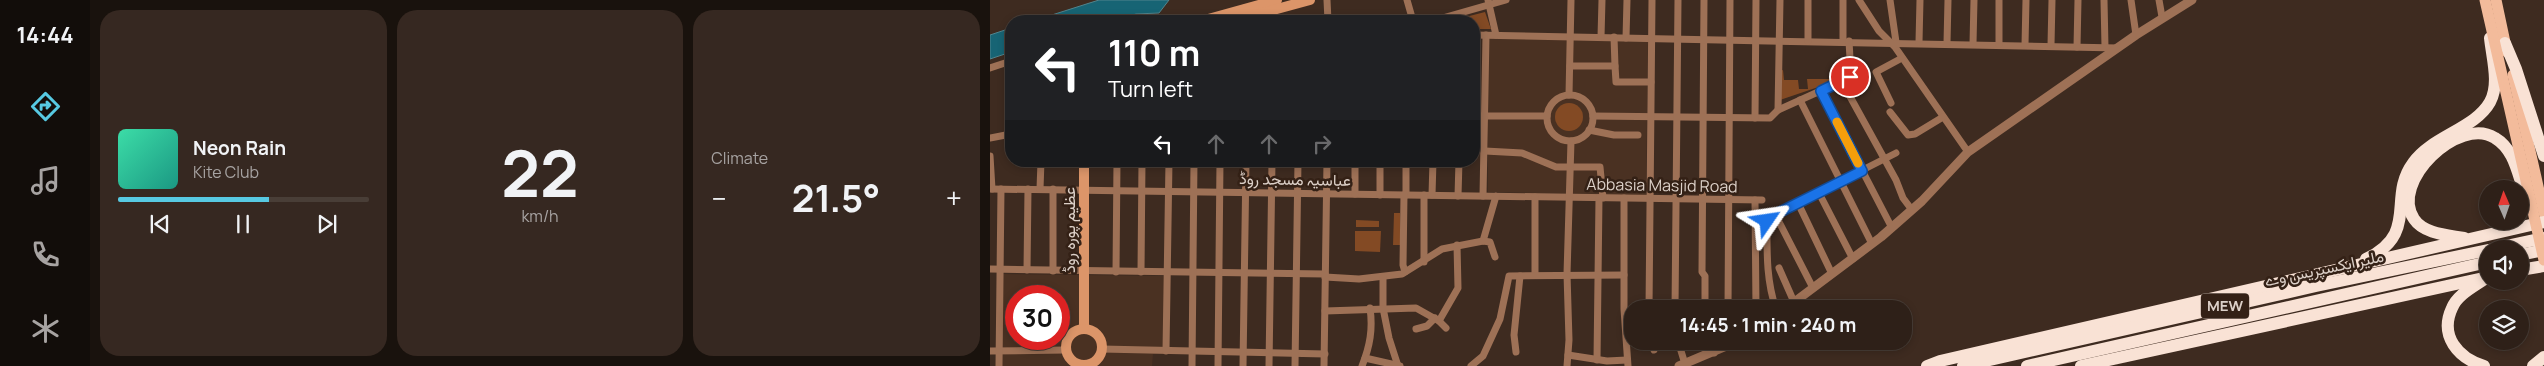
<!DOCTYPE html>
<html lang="en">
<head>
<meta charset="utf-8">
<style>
  body { margin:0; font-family:Manrope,Vazirmatn,sans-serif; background:#362821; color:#f1f3f6; height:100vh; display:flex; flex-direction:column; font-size:19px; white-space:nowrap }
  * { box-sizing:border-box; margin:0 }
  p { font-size:16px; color:#a7a3a2 }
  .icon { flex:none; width:28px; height:28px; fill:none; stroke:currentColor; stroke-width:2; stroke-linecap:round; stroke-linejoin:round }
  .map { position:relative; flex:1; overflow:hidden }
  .side { display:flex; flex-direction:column; gap:10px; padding:10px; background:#19120d; width:900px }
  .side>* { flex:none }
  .banner { position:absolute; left:15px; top:15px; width:475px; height:152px; border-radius:20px; box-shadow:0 2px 8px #0003,0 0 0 1px #493e37; background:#202124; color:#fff; overflow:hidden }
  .needle { width:32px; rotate:358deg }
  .fabs { position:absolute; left:1489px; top:180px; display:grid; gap:10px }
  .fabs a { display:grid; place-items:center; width:50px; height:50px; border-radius:50%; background:#2e2018; box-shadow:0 2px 8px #0003,0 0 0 1px #493e37; font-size:25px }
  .speed { position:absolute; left:15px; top:285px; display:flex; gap:10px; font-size:25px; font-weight:700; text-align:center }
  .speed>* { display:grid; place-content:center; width:65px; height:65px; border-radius:50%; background:#2e2018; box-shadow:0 2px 8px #0003,0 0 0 1px #493e37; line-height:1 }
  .speed .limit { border:8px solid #d22; background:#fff; color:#111 }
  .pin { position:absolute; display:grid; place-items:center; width:42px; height:42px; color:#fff; margin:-21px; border:2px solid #fff; border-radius:50%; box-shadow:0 1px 5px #0007 }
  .me { position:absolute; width:55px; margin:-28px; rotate:58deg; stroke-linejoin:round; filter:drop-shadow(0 0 4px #0008) }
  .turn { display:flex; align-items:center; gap:18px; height:105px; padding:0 20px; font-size:22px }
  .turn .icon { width:65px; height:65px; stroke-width:2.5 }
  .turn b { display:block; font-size:35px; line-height:42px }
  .lanes { display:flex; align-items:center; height:48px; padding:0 20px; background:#0003; justify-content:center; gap:25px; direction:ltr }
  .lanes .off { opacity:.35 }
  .big { font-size:38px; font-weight:700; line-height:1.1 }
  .side .widget { flex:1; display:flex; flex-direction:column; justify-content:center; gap:8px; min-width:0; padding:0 18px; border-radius:20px; background:#362821 }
  .side .dial { align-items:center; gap:0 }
  .dial b { font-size:65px; line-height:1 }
  .song { display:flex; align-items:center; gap:15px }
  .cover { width:60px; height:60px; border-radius:8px; background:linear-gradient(135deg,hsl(160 70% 55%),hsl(170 70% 35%)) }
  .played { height:5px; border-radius:2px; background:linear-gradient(90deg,#57c9e2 60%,#493e37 60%) }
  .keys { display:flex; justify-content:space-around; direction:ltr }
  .heat { display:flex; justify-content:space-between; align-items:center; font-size:28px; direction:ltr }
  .side .tiles { flex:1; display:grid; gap:10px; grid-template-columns:repeat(3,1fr) }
  .trip { position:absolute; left:634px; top:300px; width:288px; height:50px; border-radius:20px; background:#2e2018; box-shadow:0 2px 8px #0003,0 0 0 1px #493e37; font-weight:700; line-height:50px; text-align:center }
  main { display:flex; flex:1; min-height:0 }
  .dock { display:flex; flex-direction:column; width:90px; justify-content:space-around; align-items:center; background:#120d0a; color:#a7a3a2 }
  .dock .icon { width:35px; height:35px }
  .dock .active { color:#57c9e2 }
  .dock b { font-size:22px; color:#f1f3f6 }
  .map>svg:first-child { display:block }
</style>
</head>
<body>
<main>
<nav class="dock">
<b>14:44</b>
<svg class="icon active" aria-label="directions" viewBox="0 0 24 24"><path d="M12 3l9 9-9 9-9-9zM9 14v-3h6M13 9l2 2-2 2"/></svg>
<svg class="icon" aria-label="music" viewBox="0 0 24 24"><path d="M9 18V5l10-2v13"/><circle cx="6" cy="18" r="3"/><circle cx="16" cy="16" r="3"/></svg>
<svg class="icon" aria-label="phone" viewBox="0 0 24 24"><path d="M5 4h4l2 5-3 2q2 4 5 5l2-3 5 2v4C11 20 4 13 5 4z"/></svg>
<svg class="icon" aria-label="climate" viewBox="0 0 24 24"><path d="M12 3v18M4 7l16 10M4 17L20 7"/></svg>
</nav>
<section class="side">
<div class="tiles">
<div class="widget">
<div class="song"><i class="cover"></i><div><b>Neon Rain</b><p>Kite Club</p></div></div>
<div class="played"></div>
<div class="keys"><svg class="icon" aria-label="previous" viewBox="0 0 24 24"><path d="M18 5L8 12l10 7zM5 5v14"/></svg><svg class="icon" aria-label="pause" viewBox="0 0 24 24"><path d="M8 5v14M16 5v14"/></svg><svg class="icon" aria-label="next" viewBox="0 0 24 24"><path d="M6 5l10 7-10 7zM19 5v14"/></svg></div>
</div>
<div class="widget dial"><b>22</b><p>km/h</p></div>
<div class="widget"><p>Climate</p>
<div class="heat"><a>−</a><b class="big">21.5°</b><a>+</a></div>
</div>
</div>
</section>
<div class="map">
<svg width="1554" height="366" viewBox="0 0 1554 366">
  <rect width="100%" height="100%" fill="#3e2b20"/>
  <g fill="#4a3122" fill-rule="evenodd">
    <polygon points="498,38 658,42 656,195 498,192"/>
    <path d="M13,274L174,276L173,353L163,354L162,366H12ZM26,296H69V339H26Z"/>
  </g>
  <g fill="#834a24">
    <polygon points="495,12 501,29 484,29 484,21 460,21"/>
    <polygon points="793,70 794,80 808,80 809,89 818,89 817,79 846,79 846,81 790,100 790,71"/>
    <circle cx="579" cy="117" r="14"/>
    <polygon points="404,213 410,213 410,245 403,245"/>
    <polygon points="366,220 389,221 389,227 366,227"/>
    <polygon points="365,231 391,231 390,252 365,251"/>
  </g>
  <g fill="#176474" stroke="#52848d">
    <polygon points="109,0 179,0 169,13 146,14 121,21 43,21"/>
    <polygon points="21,28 21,52 0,59 0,35"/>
  </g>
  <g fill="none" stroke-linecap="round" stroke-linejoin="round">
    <g stroke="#9e7156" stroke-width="7">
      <polyline points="337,0 338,21"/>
      <polyline points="417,0 423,21"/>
      <polyline points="498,0 506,35"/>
      <polyline points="714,0 712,272 715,276 715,309"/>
      <polyline points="853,0 853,41"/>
      <polyline points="869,0 889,31 905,47 978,152"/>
      <polyline points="900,0 906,42"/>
      <polyline points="1114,0 1115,47"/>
      <polyline points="1141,0 1146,35"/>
      <polyline points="1169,0 1172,17"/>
      <polyline points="442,21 516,0"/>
      <polyline points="484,35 1128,48"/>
      <polyline points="611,37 612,0"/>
      <polyline points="636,38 637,0"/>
      <polyline points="818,41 818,0"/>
      <polyline points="929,42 930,0"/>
      <polyline points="957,43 958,0"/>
      <polyline points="983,44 984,0"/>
      <polyline points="1009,44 1009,0"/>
      <polyline points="1035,45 1036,0"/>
      <polyline points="1061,45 1062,0"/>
      <polyline points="1087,47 1088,0"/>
      <polyline points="580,66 625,66 624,37"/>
      <polyline points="625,66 626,82 661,82"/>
      <polyline points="0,68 21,61"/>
      <polyline points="852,82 906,180 913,198 922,210"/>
      <polyline points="831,91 902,228"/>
      <circle cx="580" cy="118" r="23"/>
      <polyline points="579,95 581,0"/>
      <polyline points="810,100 882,244"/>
      <polyline points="901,103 886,72 912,58"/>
      <polyline points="788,110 859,78 861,76 859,41"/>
      <polyline points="900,112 918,135 925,134 953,117"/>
      <polyline points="484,116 557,116"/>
      <polyline points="603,116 780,118 788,110 790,0"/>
      <polyline points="765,118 766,0"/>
      <polyline points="599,130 624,135 648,135"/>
      <polyline points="0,138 21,134"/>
      <polyline points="495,151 532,153 566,167 610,167 613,198"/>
      <polyline points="0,156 2,189"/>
      <polyline points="416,161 416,195"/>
      <polyline points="0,189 772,200"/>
      <polyline points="50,189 51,161"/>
      <polyline points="829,193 863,259"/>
      <polyline points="365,194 365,161"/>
      <polyline points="390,195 390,161"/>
      <polyline points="414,195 413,265 415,272"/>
      <polyline points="442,195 443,161"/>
      <polyline points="468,196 469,161"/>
      <polyline points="493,196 496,35"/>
      <polyline points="545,197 545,275"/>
      <polyline points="634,198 634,309 638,366"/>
      <polyline points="765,200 766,309"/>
      <polyline points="808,203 842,274"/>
      <polyline points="785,214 823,288"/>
      <polyline points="493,241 506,196"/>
      <polyline points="434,262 434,195"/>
      <polyline points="789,268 804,302"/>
      <polyline points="0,269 335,274"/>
      <polyline points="37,270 38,189"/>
      <polyline points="63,271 63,189"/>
      <polyline points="126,272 127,161"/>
      <polyline points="151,272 152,161"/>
      <polyline points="335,277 369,279 412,274 452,249 493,241 500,242 505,257"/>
      <polyline points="393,278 393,308 399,338 408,366"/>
      <polyline points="659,309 662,0"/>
      <polyline points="685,309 688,0"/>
      <polyline points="738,309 740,0"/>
      <path d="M786,309C776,280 777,251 777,221L780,217L906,153"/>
      <polyline points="335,311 426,308 449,321 456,328"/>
      <polyline points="449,321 468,288 467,245"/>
      <polyline points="426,329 437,326 445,318"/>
      <polyline points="663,341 664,350"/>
      <polyline points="688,341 695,364"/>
      <polyline points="721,341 724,353"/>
      <polyline points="112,349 335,354"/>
      <polyline points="0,351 75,350"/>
      <polyline points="176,351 179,161"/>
      <polyline points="526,352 524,335 530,276"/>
      <polyline points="578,355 617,361 637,360"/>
      <polyline points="375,358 410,366"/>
      <polyline points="607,360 609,198"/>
      <polyline points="9,366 11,189"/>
      <polyline points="202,366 204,161"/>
      <polyline points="228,366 230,161"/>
      <polyline points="253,366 256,161"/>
      <polyline points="279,366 282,161"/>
      <polyline points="305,366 308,161"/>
      <polyline points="334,366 337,161"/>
      <path d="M372,366C380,346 383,329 380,308"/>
      <polyline points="481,366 493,356 510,319 519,276 634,275"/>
      <polyline points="577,366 579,340 577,274 581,141"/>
    </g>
    <g stroke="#9e7156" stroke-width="9">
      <polyline points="795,309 891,237 932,201 978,152 1146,35 1202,0"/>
      <polyline points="93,366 93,365"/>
      <polyline points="689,366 748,341"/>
    </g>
    <g stroke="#dc9569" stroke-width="10">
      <polyline points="211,21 287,0"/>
      <polyline points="243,21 320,0"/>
      <polyline points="94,328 94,161"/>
      <circle cx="94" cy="347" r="18"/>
    </g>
    <g stroke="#f3bb9b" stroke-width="11">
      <polyline points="1506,0 1517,52"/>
      <polyline points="1523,75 1554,213"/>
    </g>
    <g stroke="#f9e2d5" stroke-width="12">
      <polyline points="1515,43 1526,69 1554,156"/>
      <path d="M1474,238C1458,235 1434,234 1424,219C1399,182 1469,115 1505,138C1527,151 1528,180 1538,201"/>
      <polyline points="1502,249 1554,238"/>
      <polyline points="1530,255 1554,250"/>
      <path d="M1376,259C1430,233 1397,198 1423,163C1442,136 1485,129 1500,102C1510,84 1502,58 1500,38"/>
      <polyline points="1530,270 1554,266"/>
      <path d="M1493,280C1483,287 1467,295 1462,308C1449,336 1468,358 1494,366"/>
      <polyline points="937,366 950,361 1554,222"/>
      <polyline points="973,366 1326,286 1498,250"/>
      <polyline points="1037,366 1498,262"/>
      <polyline points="1091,366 1498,277"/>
      <polyline points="1543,366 1554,357"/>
    </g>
    <polyline stroke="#f3bb9b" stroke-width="11" points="1495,0 1554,260"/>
  </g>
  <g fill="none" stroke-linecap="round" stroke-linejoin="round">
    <defs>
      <polyline id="route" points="777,221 780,217 872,171 831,91 860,77"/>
    </defs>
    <use href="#route" stroke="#114b97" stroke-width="12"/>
    <use href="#route" stroke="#1a73e8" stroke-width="9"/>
    <polyline stroke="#f59e0b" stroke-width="9" points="847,122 868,163"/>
  </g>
  <g text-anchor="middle" stroke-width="5" stroke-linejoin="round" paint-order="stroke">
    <rect fill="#342116" stroke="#aa9c93" stroke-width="1" x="1211" y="293.5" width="48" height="25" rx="4"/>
    <g font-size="15" font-weight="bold" fill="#dcd0c8">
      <text x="1235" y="311">MEW</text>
    </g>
    <g font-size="16" fill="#dcd0c8" stroke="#342116">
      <text transform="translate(305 179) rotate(1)" y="6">عباسیہ مسجد روڈ</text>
      <text transform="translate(672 185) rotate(1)" y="6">Abbasia Masjid Road</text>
      <text transform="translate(79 230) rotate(-90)" y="6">عظیم پورہ روڈ</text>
      <text transform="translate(1334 268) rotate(-12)" y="6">ملیر ایکسپریس وے</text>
    </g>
  </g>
</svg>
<div class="fabs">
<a><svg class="needle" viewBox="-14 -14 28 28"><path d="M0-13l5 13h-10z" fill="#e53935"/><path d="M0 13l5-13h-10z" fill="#a7a3a2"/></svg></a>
<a><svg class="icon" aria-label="sound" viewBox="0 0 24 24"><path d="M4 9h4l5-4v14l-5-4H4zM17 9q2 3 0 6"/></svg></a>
<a><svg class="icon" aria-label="layers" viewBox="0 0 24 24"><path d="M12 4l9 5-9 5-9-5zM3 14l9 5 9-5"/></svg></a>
</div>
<div class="speed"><div class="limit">30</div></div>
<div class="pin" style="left:860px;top:77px;background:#d93025"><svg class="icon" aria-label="arrive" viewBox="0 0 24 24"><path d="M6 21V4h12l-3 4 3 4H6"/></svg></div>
<svg class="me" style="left:777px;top:221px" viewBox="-20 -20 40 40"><path d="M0-17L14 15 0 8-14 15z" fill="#1a73e8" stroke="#fff" stroke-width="4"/></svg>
<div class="trip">14:45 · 1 min · 240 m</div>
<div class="banner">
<div class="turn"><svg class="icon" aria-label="left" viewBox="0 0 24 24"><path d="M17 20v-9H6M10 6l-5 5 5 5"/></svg><div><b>110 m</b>Turn left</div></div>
<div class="lanes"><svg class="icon" aria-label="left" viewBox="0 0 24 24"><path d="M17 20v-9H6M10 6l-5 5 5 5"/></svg><svg class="icon off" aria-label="ahead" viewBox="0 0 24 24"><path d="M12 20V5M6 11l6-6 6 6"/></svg><svg class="icon off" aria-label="ahead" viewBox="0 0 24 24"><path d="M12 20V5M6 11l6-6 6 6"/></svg><svg class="icon off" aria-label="right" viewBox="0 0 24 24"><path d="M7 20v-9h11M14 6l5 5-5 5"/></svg></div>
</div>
</div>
</main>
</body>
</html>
